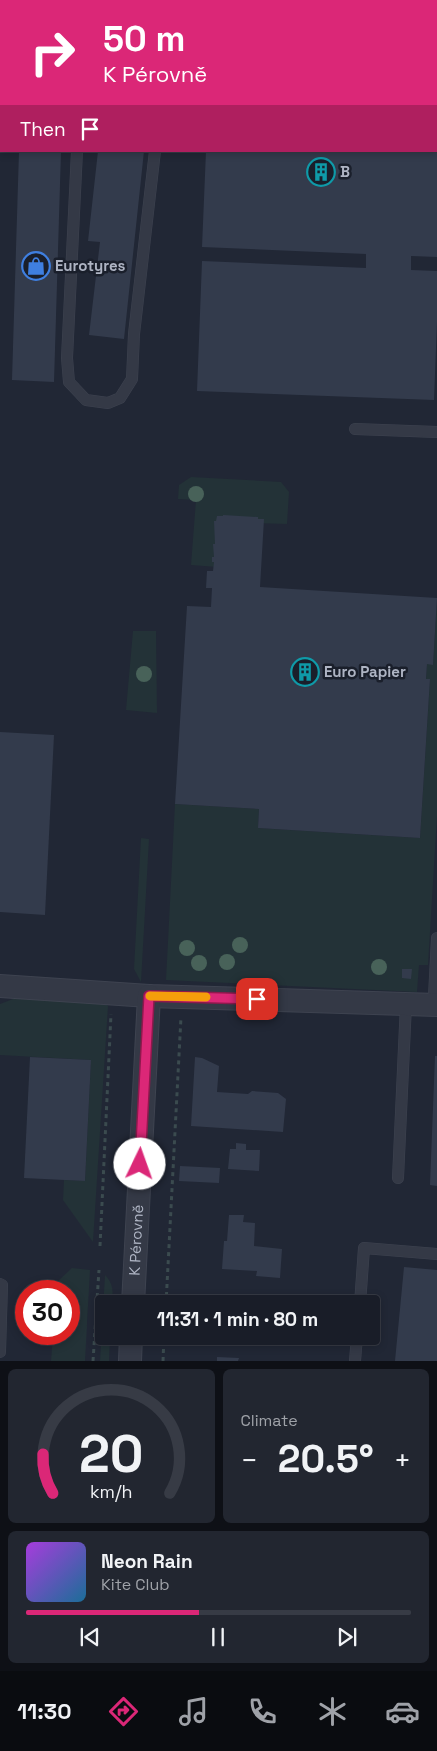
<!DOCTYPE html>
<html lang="en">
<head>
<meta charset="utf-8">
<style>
  body { margin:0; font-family:"Space Grotesk",sans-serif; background:#222630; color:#f1f3f6; height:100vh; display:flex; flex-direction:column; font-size:19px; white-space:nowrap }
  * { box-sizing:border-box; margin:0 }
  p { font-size:16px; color:#9fa2a8 }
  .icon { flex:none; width:28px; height:28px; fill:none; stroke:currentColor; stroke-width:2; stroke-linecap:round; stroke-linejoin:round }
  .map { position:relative; height:1361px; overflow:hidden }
  .panel { display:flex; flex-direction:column; gap:8px; padding:8px; background:#0e1016; flex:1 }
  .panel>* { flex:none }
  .hud { position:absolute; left:0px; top:0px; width:438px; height:152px; box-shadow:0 2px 8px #0003,0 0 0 1px #373b45; background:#db2777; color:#fff; overflow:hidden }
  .speed { position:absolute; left:15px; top:1280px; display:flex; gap:10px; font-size:25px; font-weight:700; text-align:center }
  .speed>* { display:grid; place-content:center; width:65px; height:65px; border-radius:50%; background:#191d28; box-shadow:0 2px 8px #0003,0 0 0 1px #373b45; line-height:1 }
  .speed .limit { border:8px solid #d22; background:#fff; color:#111 }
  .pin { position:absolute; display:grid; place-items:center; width:42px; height:42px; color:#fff; margin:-21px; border-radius:10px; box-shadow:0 2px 8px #0006 }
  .me { position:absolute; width:55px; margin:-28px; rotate:3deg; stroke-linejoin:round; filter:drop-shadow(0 0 4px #0008) }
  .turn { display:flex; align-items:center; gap:18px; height:105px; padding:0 20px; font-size:22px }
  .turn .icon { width:65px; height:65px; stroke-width:2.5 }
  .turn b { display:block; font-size:35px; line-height:42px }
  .then { display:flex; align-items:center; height:48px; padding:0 20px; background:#0003; gap:10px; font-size:19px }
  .big { font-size:38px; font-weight:700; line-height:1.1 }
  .panel .widget { flex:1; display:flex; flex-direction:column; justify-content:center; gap:8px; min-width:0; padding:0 18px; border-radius:8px; background:#222630 }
  .panel .dial { align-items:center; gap:0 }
  .dial svg { height:130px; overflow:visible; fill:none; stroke:#373b45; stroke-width:7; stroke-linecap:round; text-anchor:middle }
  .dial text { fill:#f1f3f6; stroke:none }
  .song { display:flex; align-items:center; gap:15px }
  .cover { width:60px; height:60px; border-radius:8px; background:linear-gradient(135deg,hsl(280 70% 55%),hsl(200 70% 35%)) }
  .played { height:5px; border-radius:2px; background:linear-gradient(90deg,#db2777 45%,#373b45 45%) }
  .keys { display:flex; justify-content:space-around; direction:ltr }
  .heat { display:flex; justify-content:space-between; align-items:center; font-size:28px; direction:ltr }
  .panel .tiles { flex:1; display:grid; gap:8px; grid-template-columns:1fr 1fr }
  .widget:last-child { grid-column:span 2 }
  .trip { position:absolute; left:95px; top:1295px; width:285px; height:50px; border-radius:5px; background:#191d28; box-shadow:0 2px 8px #0003,0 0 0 1px #373b45; font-weight:700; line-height:50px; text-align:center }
  .tab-bar { display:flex; height:80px; justify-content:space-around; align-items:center; background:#0a0c10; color:#9fa2a8 }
  .tab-bar .icon { width:35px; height:35px }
  .tab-bar .selected { color:#db2777 }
  .tab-bar b { font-size:22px; color:#f1f3f6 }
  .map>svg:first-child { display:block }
</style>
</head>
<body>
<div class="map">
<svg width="437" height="1361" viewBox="0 0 437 1361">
  <rect width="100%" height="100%" fill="#212735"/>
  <g fill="#233237">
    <polygon points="191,477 281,482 289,492 287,524 218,522 217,567 191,565 196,500 178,499 179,485"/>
    <polygon points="437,600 437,816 428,965 419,965 417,992 166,980 175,804 259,809 258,828 420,838 430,679 426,679 427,664 433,664"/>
    <polygon points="133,631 156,631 157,713 126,710"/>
    <polygon points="141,838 149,839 141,982 134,969"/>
    <polygon points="32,998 103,1003 108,1006 93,1242 63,1200 64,1180 85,1181 91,1060 0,1055 0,1004 13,999"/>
    <polygon points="72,1268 90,1270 85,1361 51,1361 53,1334 69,1334 69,1291 55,1291 56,1283"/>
    <path d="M105,1275C114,1284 113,1292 112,1304H104V1336H110L109,1361H100Z"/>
  </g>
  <g fill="#333b4c">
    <polygon points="19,151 61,151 54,382 12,380"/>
    <polygon points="98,151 144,151 124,339 89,335 100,242 88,241"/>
    <polygon points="206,151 437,151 437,257 411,256 411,270 437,271 437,322 434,400 197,391 202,261 366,268 366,254 202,247"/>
    <polygon points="223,515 258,517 258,519 264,519 260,587 437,598 433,665 427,664 426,679 430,679 420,838 258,828 259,809 175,804 187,606 211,607 212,588 206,588 207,571 213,571 214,562 212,562 212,557 214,557 213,544 215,544 214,521 216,521 217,516 223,516"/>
    <polygon points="0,732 54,735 45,915 0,912"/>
    <polygon points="402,969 412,969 411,979 402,978"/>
    <polygon points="435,1056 437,1056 437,1186 430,1185"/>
    <polygon points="30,1057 91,1060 85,1181 24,1178"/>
    <polygon points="195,1057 202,1058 219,1066 217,1092 248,1094 252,1091 278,1093 286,1099 283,1132 191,1126"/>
    <polygon points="236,1143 246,1144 246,1150 260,1150 259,1171 228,1169 230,1149 236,1149"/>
    <polygon points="180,1166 220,1168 219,1183 179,1181"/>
    <polygon points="229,1215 244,1215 243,1222 255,1223 254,1246 282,1249 280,1278 256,1276 257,1271 222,1269 224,1241 227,1241"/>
    <polygon points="404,1267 437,1270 437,1361 395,1361"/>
    <polygon points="217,1357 239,1358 238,1361 217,1361"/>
  </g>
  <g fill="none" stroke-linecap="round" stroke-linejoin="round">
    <defs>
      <g id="lane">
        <polyline points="279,1 279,0"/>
        <polyline points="436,35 437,35"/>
        <polyline points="77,151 67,358 69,382 86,400 108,403 120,398 132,379 134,334 155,151"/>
        <polyline points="355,429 437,432"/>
        <polyline points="434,996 437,938"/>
        <polyline points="398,1178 406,1004"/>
        <polyline points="0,1284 2,1285 0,1352"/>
        <polyline points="360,1304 364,1248 437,1254"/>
        <polyline points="355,1361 357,1336"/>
      </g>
      <g id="street">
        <polyline points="0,986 149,996 437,1005"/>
        <path id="s1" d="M133,1304L149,996"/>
        <polyline points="130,1361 131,1336"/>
      </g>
    </defs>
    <use href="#lane" stroke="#3e4350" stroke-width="12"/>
    <use href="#street" stroke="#3e4350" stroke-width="24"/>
    <g stroke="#3b4b4f" stroke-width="3" stroke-dasharray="4 4" stroke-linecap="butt">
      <polyline points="100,1246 111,1014"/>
      <polyline points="166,1304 181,1017"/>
      <polyline points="93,1361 99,1270"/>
      <polyline points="163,1361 164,1336"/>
    </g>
    <use href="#lane" stroke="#343946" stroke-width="11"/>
    <use href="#street" stroke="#343946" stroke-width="22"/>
  </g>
  <g fill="#486259">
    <circle cx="196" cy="494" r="8"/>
    <circle cx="144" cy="674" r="8"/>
    <circle cx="240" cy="945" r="8"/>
    <circle cx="187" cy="948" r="8"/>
    <circle cx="227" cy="962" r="8"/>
    <circle cx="199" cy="963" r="8"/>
    <circle cx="379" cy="967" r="8"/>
  </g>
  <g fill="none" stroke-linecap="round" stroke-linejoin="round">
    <defs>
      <polyline id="route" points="140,1164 149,996 257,999"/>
    </defs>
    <use href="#route" stroke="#8e194d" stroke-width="12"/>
    <use href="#route" stroke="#db2777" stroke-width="9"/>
    <polyline stroke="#f59e0b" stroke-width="9" points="150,996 206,997"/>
  </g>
  <defs>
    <symbol id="building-ring" viewBox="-11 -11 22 22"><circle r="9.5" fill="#1a1f2b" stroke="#0f9aa8" stroke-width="1.5"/><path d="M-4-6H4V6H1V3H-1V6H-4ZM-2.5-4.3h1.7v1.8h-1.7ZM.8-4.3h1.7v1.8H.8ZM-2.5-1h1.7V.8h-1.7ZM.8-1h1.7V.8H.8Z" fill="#0f9aa8"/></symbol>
    <symbol id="shop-ring" viewBox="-11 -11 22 22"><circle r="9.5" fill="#1a1f2b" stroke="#3f7fe0" stroke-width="1.5"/><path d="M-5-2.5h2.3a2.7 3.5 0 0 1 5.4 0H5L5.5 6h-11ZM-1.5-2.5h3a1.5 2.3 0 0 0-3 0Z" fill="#3f7fe0"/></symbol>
  </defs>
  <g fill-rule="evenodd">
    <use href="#building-ring" x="305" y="156" width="32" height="32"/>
    <use href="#shop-ring" x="20" y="250" width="32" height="32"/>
    <use href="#building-ring" x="289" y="656" width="32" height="32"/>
  </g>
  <g text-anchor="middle" stroke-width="5" stroke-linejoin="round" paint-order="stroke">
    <g font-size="15" font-weight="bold" fill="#aeb4c3" stroke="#1a1f2b" text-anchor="start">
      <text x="340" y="177">B</text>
      <text x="55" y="271">Eurotyres</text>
      <text x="324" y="677">Euro Papier</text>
    </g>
    <g font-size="15" fill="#aeb4c3" stroke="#1a1f2b">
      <text dy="5" stroke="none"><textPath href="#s1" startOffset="64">K Pérovně</textPath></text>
    </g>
  </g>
</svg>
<div class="speed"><div class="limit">30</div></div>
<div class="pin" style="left:257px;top:999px;background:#d93025"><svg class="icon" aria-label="arrive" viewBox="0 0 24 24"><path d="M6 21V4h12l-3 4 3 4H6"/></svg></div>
<svg class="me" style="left:140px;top:1164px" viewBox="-20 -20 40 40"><circle r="19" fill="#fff"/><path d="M0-13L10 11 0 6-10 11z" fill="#db2777"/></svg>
<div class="trip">11:31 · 1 min · 80 m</div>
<div class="hud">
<div class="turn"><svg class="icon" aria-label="right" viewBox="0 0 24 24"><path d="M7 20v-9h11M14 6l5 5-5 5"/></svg><div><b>50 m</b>K Pérovně</div></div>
<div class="then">Then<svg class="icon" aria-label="arrive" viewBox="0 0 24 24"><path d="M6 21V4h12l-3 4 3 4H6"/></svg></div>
</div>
</div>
<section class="panel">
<div class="tiles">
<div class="widget dial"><svg viewBox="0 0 100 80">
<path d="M14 69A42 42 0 1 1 86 69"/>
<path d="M14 69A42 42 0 0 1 8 45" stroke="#db2777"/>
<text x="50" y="56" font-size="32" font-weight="700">20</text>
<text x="50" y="72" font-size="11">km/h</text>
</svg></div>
<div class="widget"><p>Climate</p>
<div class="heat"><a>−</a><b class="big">20.5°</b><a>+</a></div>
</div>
<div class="widget">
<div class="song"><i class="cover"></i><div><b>Neon Rain</b><p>Kite Club</p></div></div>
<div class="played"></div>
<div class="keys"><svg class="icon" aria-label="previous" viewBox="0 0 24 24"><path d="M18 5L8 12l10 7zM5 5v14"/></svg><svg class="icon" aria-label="pause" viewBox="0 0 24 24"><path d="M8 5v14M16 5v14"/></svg><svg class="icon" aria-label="next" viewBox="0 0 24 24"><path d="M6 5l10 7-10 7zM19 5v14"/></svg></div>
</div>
</div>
</section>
<nav class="tab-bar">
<b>11:30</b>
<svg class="icon selected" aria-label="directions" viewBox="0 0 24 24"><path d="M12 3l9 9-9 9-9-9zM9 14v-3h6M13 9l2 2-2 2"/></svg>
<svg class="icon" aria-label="music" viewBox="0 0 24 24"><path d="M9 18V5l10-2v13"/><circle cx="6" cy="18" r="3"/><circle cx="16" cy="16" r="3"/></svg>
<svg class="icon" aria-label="phone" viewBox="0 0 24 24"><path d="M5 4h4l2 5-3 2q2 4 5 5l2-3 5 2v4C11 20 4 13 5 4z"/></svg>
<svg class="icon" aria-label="climate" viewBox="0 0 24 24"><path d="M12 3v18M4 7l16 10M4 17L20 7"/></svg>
<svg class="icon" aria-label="car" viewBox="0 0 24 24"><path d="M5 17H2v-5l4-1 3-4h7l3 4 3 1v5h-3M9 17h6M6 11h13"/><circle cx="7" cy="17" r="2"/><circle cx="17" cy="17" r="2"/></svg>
</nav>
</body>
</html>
